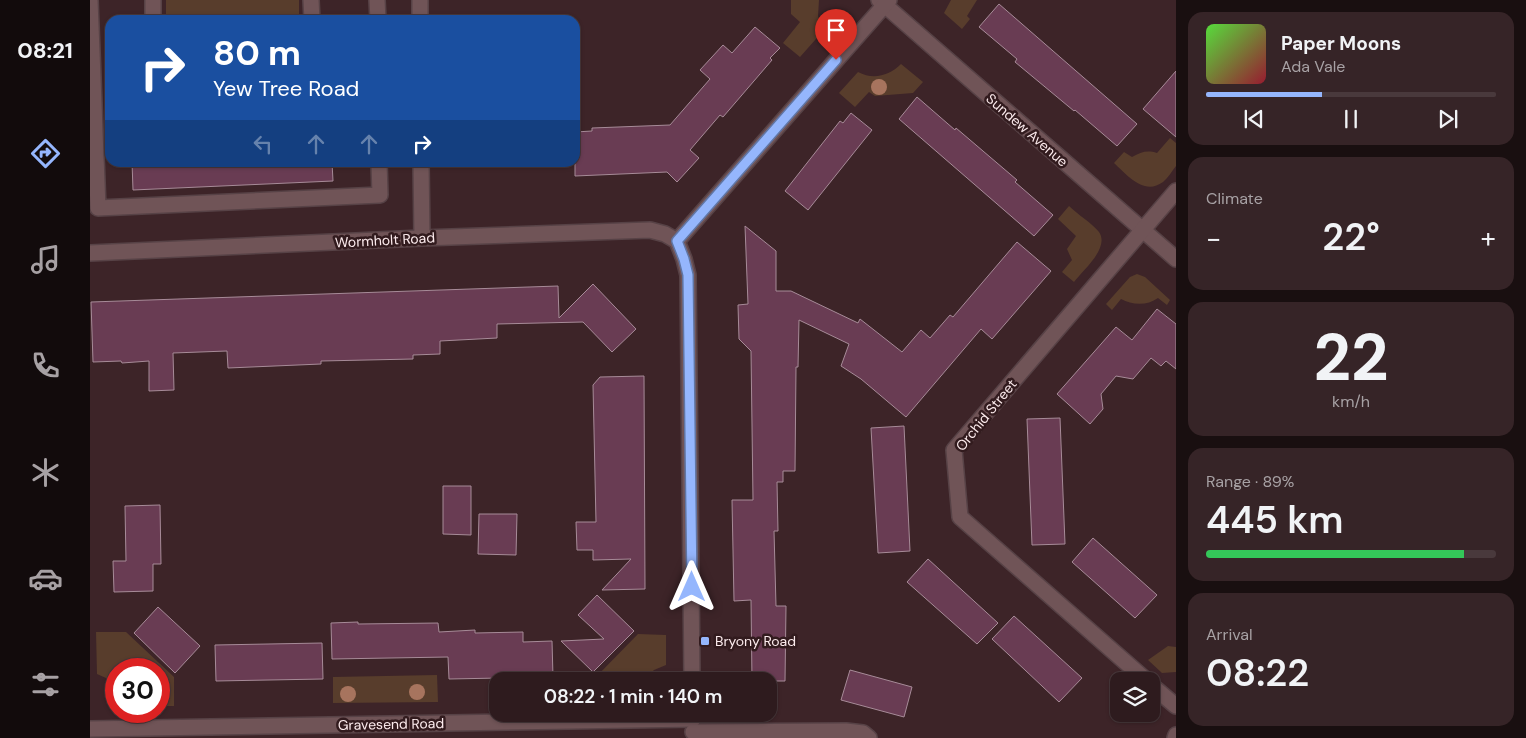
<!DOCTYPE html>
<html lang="en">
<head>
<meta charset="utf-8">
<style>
  body { margin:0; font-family:"DM Sans",sans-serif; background:#362427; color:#f1f3f6; height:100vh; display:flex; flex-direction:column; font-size:19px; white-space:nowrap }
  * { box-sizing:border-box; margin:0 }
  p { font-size:16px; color:#a7a1a4 }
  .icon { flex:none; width:28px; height:28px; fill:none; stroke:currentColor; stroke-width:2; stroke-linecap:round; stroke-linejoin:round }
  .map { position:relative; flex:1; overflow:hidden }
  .drawer { display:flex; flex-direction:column; gap:12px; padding:12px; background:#190f10; width:350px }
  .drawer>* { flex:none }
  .guide { position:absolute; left:15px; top:15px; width:475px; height:152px; border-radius:15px; box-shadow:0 1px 4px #0004,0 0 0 1px #49393c; background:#1a4fa0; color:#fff; overflow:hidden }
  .fabs { position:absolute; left:1020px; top:672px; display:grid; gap:10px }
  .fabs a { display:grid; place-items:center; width:50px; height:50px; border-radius:10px; background:#2e1b1e; box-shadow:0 1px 4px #0004,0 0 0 1px #49393c; font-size:25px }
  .speed { position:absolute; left:15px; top:658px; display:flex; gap:10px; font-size:25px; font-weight:700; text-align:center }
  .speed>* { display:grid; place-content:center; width:65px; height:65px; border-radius:50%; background:#2e1b1e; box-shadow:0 1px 4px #0004,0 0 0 1px #49393c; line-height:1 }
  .speed .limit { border:8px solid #d22; background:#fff; color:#111 }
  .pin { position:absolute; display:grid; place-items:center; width:42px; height:42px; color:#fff; margin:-51px -21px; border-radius:50% 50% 50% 0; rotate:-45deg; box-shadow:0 0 5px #0007 }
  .pin .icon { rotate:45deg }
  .me { position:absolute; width:55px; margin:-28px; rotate:0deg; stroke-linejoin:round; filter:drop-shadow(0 0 4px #0008) }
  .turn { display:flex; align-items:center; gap:18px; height:105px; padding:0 25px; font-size:22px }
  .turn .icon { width:65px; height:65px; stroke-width:2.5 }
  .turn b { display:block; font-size:35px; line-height:42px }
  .lanes { display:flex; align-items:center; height:48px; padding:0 25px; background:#0003; justify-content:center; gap:25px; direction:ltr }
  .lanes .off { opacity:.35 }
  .big { font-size:38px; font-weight:600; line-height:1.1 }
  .drawer .tile { flex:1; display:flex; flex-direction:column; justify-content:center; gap:8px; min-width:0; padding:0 18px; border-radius:15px; background:#362427 }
  .drawer .dial { align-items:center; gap:0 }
  .dial b { font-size:65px; line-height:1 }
  .song { display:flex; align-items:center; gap:15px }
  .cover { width:60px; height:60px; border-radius:8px; background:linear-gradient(135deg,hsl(110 70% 55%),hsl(350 70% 35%)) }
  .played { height:5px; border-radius:2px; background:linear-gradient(90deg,#95b6fd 40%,#49393c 40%) }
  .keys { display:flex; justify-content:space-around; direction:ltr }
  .heat { display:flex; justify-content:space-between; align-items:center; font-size:28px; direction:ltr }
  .charge { height:8px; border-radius:4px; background:linear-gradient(90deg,#34c759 89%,#49393c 0) }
  .trip { position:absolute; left:399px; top:672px; width:288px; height:50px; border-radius:15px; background:#2e1b1e; box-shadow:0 1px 4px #0004,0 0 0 1px #49393c; font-weight:600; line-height:50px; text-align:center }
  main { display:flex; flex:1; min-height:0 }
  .dock { display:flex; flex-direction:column; width:90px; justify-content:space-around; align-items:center; background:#120b0c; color:#a7a1a4 }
  .dock .icon { width:35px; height:35px }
  .dock .current { color:#95b6fd }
  .dock b { font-size:22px; color:#f1f3f6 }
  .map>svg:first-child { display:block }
</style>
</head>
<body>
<main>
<nav class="dock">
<b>08:21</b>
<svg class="icon current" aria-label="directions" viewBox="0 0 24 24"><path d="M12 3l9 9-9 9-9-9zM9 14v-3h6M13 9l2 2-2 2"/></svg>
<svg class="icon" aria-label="music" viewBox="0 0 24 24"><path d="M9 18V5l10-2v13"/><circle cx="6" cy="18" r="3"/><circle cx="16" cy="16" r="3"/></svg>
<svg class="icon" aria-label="phone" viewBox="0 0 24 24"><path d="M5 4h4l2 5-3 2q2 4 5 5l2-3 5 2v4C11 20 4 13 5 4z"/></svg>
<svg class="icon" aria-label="climate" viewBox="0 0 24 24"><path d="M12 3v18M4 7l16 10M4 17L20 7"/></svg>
<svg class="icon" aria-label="car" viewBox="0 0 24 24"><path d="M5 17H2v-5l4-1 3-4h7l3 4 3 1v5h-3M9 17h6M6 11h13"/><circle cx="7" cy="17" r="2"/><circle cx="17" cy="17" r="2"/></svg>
<svg class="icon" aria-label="filters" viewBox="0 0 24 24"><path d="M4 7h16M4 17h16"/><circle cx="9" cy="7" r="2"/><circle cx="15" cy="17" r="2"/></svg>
</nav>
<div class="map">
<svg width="1086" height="738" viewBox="0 0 1086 738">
  <rect width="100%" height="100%" fill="#3d2428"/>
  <g fill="#583d2c">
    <rect x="76" y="0" width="133" height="20"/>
    <polygon points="701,0 729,0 728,16 733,31 710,57 693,43 710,22 701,14"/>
    <polygon points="861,0 887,0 877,16 880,19 872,29 854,13"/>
    <path d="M811,64L833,82L823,93L785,96L779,92L765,107L749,93L768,72C783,80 799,76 811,64Z"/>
    <path d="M1080,138L1086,143V166C1082,171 1078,178 1073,182C1054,196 1037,175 1024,163L1034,152L1042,157C1051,152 1057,150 1067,153Z"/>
    <path d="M979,206C987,214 1003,224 1009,232C1020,248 993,270 984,282L972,272L982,260L977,249L986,236L968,219Z"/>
    <path d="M1047,274L1055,277L1080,300L1077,305L1068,298C1057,306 1042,305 1031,299L1022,310L1016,304L1040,277Z"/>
    <polygon points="6,632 36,632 84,677 84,706 69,706 69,669 26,669 26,686 16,678 7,674"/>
    <polygon points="548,634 576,635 576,665 564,670 552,681 504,681 504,679"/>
    <polygon points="1078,646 1086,647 1086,672 1072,673 1058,660"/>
    <polygon points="347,675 348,702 243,703 243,677"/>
  </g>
  <g fill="#693c53" stroke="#a78b98">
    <polygon points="909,4 1047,124 1027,146 985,110 984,111 925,62 927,59 889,27"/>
    <polygon points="665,27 690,48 680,58 682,60 633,117 630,115 600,150 609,158 587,182 577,172 485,176 485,132 502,131 502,128 580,125 620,79 610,70 633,45 642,53"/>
    <polygon points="1086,71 1086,137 1053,109"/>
    <polygon points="827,97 865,130 866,128 927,180 925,182 963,215 944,236 809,119"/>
    <polygon points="761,113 782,130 718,210 695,191 750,121 753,123"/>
    <polygon points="42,162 242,162 243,181 43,190"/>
    <polygon points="655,226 686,251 686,291 701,291 768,323 770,319 812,352 831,330 840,338 860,315 863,317 927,242 961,271 902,339 891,329 816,417 771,379 751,366 759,344 709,320 708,367 706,367 705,471 693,471 693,482 687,482 688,531 684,531 686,606 696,606 695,681 662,681 661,600 644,601 642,500 663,500 661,351 649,339 648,305 658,304"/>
    <polygon points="503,284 546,329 522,352 493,322 407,324 407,338 350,341 350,354 323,355 323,359 231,361 231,364 138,368 137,351 83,353 84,390 59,391 59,361 32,363 31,361 3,362 1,302 468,286 469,318"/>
    <polygon points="1067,309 1086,324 1086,369 1076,361 1071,366 1061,358 1043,379 1026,376 1011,394 1013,409 1000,424 967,394 1026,327 1042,340"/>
    <polygon points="554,376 555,589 512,590 541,559 503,560 503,550 487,550 486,522 506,522 503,385 510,377"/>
    <polygon points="970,418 975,544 942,545 937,419"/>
    <polygon points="814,426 820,551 788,553 781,428"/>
    <polygon points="353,486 381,486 381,535 353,534"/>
    <polygon points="70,505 71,564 63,564 63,591 24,592 23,561 36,561 35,506"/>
    <polygon points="389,514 427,514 426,555 388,554"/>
    <polygon points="1003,538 1067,595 1045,618 982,562"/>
    <polygon points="838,559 908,623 887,644 817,582"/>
    <polygon points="507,595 544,631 503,672 471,641 514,639 488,615"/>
    <polygon points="68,607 110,646 85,673 44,633"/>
    <polygon points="924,616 992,678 969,702 902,639"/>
    <polygon points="268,622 268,624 348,623 349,632 385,630 385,633 433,632 433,642 462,641 463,677 359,679 358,657 242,659 241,623"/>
    <polygon points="232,643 233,679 126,681 125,645"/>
    <polygon points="760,670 822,687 814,717 751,700"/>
  </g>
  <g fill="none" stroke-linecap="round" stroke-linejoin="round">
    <defs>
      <g id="minor">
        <polyline points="0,0 8,208 290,195 289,162"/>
        <polyline points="63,0 63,20"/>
        <polyline points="221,0 222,20"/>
        <polyline points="287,0 288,20"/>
        <polyline points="330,0 330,20"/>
        <polyline points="789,0 1086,259"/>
        <polyline points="331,162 332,238"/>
        <polyline points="587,241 594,259 598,275 602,681"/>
        <polyline points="587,241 799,0"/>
        <polyline points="0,253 332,238 560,230 575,234 587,241"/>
        <polyline points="1057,681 870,517 864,450 1086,191"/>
        <polyline points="1061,685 1086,706"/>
        <polyline points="0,729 603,719"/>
        <polyline points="603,732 756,731 773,733 779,738"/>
        <polyline points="1085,738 1086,735"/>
      </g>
    </defs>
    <use href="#minor" stroke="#574246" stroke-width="18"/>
    <use href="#minor" stroke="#705457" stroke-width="15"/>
  </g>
  <g fill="#a7745e">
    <circle cx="789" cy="87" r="8"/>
    <circle cx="327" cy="692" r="8"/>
    <circle cx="258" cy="694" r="8"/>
  </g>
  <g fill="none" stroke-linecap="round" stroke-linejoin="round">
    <defs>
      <polyline id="route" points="602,587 598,275 594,259 587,241 746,60"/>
    </defs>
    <use href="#route" stroke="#6176a4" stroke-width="12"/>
    <use href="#route" stroke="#95b6fd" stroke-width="9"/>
  </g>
  <rect fill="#95b6fd" stroke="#321b1e" stroke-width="2" x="610" y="636" width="10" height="10" rx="2.5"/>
  <g text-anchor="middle" stroke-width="5" stroke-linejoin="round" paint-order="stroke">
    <g font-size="14" fill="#fcebed" stroke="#321b1e">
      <text transform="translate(937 130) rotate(41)" y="5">Sundew Avenue</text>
      <text transform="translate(295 240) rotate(-3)" y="5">Wormholt Road</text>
      <text transform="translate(896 415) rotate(-51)" y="5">Orchid Street</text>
      <text transform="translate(301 724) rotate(-1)" y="5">Gravesend Road</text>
    </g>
    <g font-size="14" fill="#fcebed" stroke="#321b1e" text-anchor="start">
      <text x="625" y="646">Bryony Road</text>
    </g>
  </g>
</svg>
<div class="fabs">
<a><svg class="icon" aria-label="layers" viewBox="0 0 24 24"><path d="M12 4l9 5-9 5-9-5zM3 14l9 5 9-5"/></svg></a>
</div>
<div class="speed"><div class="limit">30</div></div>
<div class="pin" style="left:746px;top:60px;background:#d93025"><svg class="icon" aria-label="arrive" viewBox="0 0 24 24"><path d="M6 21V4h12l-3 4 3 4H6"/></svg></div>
<svg class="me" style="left:602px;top:587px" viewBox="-20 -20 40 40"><path d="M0-17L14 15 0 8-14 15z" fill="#95b6fd" stroke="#fff" stroke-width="4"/></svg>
<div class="trip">08:22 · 1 min · 140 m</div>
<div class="guide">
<div class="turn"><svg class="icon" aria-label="right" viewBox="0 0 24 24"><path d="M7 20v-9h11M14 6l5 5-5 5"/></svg><div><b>80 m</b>Yew Tree Road</div></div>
<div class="lanes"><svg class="icon off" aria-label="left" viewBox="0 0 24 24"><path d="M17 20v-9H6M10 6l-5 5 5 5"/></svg><svg class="icon off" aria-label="ahead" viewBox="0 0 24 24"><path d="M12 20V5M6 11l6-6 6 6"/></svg><svg class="icon off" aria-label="ahead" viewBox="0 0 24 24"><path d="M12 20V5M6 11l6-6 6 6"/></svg><svg class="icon" aria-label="right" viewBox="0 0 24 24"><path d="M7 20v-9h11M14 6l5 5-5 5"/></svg></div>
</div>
</div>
<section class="drawer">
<div class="tile">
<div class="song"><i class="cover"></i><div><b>Paper Moons</b><p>Ada Vale</p></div></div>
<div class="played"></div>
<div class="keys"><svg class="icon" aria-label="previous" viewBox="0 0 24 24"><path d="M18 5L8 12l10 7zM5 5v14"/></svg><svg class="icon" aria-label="pause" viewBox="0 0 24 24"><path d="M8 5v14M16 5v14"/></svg><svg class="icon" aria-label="next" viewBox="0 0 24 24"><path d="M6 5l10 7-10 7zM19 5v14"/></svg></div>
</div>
<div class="tile"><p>Climate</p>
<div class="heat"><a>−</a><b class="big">22°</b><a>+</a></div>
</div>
<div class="tile dial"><b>22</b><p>km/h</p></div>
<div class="tile"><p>Range · 89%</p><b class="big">445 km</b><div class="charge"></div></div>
<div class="tile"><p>Arrival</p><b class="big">08:22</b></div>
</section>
</main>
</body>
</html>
